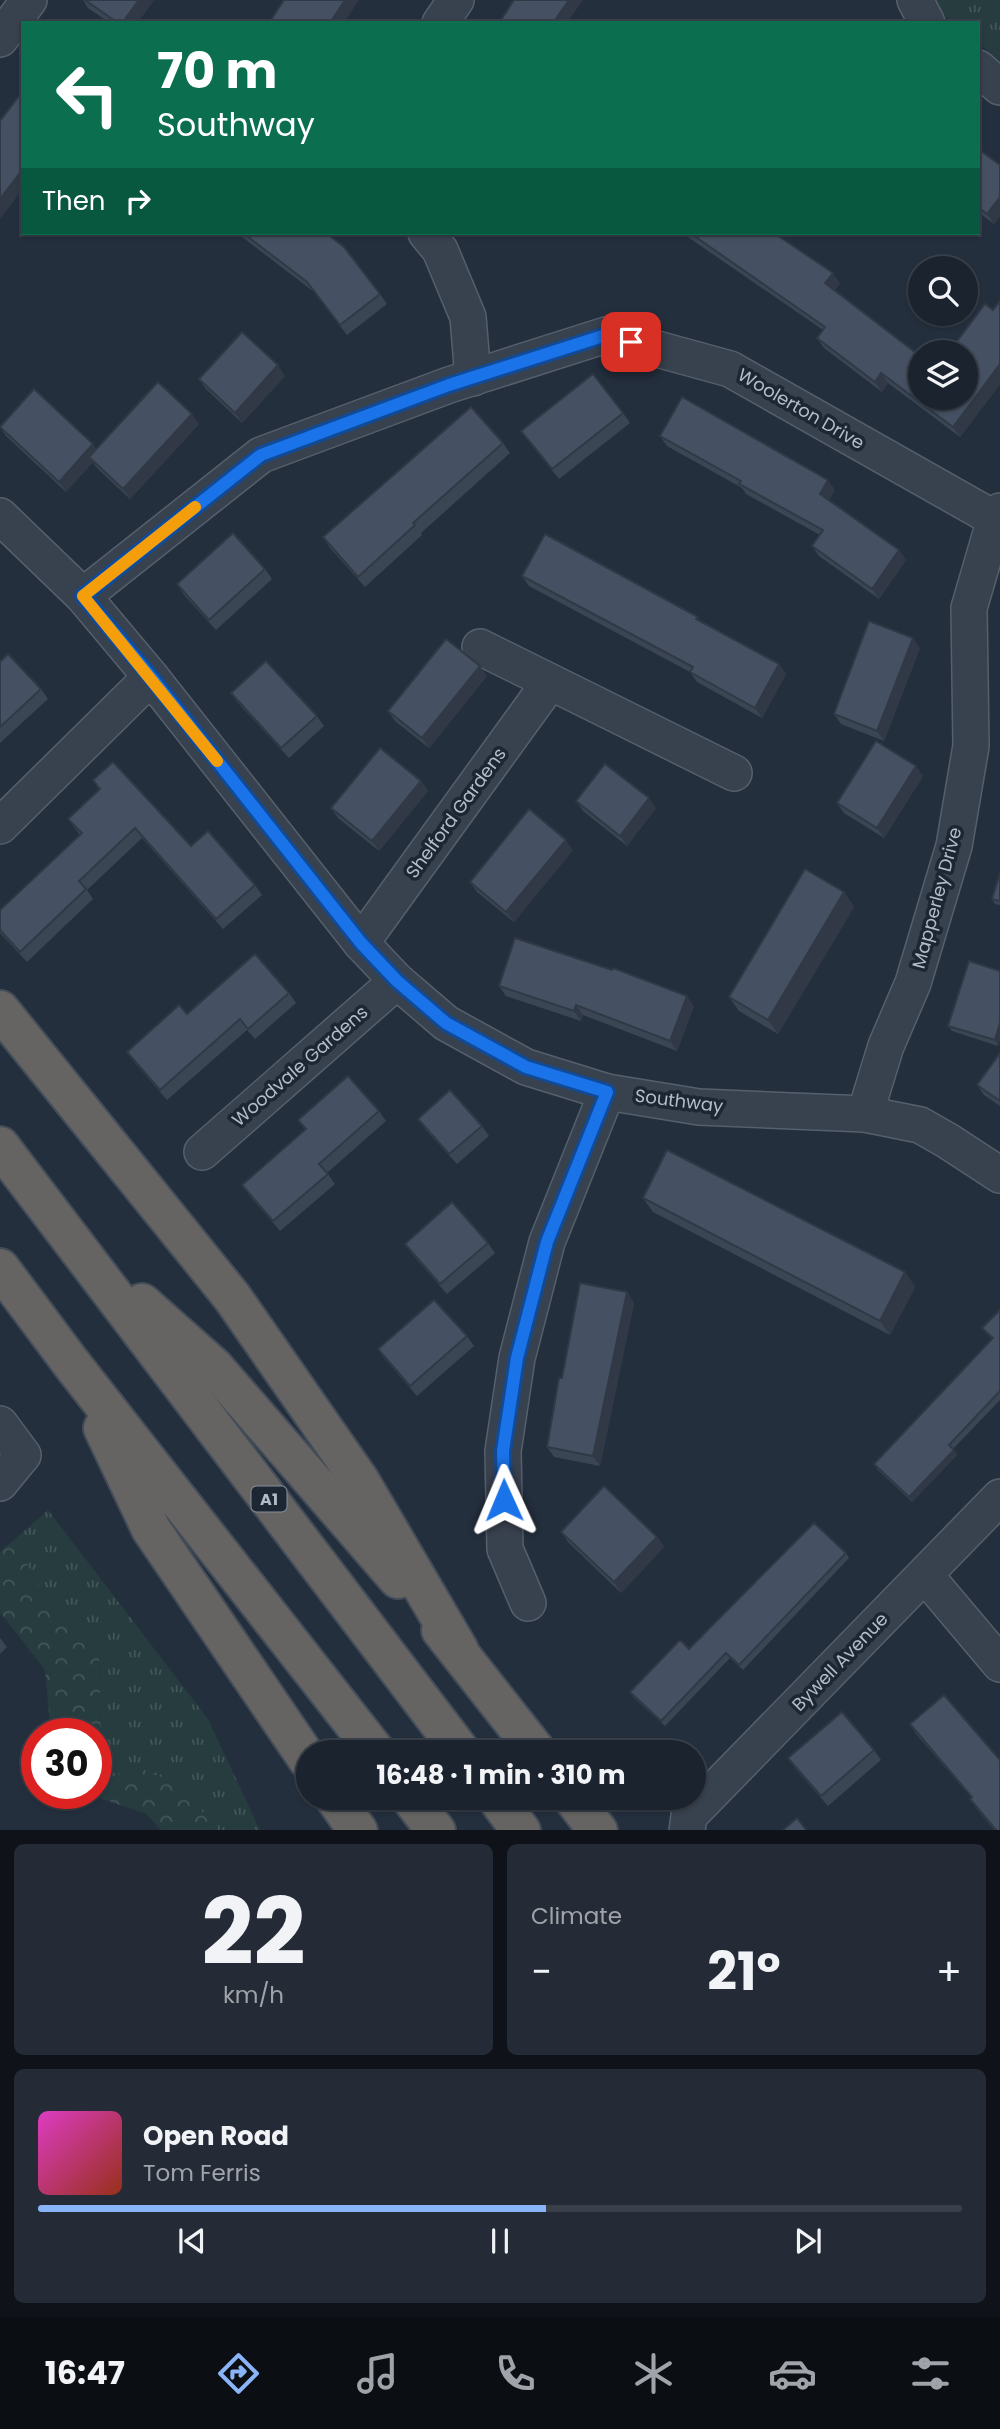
<!DOCTYPE html>
<html lang="en">
<head>
<meta charset="utf-8">
<style>
  body { margin:0; font-family:Poppins,sans-serif; background:#242b36; color:#f1f3f6; height:100vh; display:flex; flex-direction:column; font-size:26px; white-space:nowrap }
  * { box-sizing:border-box; margin:0 }
  p { font-size:23px; color:#a0a4aa }
  .icon { flex:none; width:38px; height:38px; fill:none; stroke:currentColor; stroke-width:2; stroke-linecap:round; stroke-linejoin:round }
  .map { position:relative; height:1830px; overflow:hidden }
  .side { display:flex; flex-direction:column; gap:14px; padding:14px; background:#0f1319; flex:1 }
  .side>* { flex:none }
  .hud { position:absolute; left:21px; top:21px; width:959px; height:214px; border-radius:0px; box-shadow:0 2px 5px #0004,0 0 0 2px #39404a; background:#0b6e4f; color:#fff; overflow:hidden }
  .controls { position:absolute; left:908px; top:256px; display:grid; gap:14px }
  .controls a { display:grid; place-items:center; width:70px; height:70px; border-radius:50%; background:#1b232e; box-shadow:0 2px 5px #0004,0 0 0 2px #39404a; font-size:35px }
  .speed { position:absolute; left:21px; top:1718px; display:flex; gap:14px; font-size:35px; font-weight:700; text-align:center }
  .speed>* { display:grid; place-content:center; width:91px; height:91px; border-radius:50%; background:#1b232e; box-shadow:0 2px 5px #0004,0 0 0 2px #39404a; line-height:1 }
  .speed .limit { border:10px solid #d22; background:#fff; color:#111 }
  .pin { position:absolute; display:grid; place-items:center; width:60px; height:60px; color:#fff; margin:-30px; border-radius:14px; box-shadow:0 4px 10px #0006 }
  .me { position:absolute; width:77px; margin:-38px; rotate:359deg; stroke-linejoin:round; filter:drop-shadow(0 0 5px #0008) }
  .turn { display:flex; align-items:center; gap:24px; height:147px; padding:0 21px; font-size:32px }
  .turn .icon { width:91px; height:91px; stroke-width:2.5 }
  .turn b { display:block; font-size:49px; line-height:60px }
  .then { display:flex; align-items:center; height:66px; padding:0 21px; background:#0003; gap:14px; font-size:26px }
  .big { font-size:52px; font-weight:700; line-height:1.1 }
  .side .card { flex:1; display:flex; flex-direction:column; justify-content:center; gap:10px; min-width:0; padding:0 24px; border-radius:10px; background:#242b36 }
  .side .dial { align-items:center; gap:0 }
  .dial b { font-size:91px; line-height:1 }
  .song { display:flex; align-items:center; gap:21px }
  .cover { width:84px; height:84px; border-radius:10px; background:linear-gradient(135deg,hsl(310 70% 55%),hsl(10 70% 35%)) }
  .played { height:7px; border-radius:4px; background:linear-gradient(90deg,#8ab4f8 55%,#39404a 55%) }
  .keys { display:flex; justify-content:space-around; direction:ltr }
  .heat { display:flex; justify-content:space-between; align-items:center; font-size:38px; direction:ltr }
  .side .tiles { flex:1; display:grid; gap:14px; grid-template-columns:1fr 1fr }
  .card:last-child { grid-column:span 2 }
  .trip { position:absolute; left:296px; top:1740px; width:410px; height:70px; border-radius:35px; background:#1b232e; box-shadow:0 2px 5px #0004,0 0 0 2px #39404a; font-weight:700; line-height:70px; text-align:center }
  .dock { display:flex; height:112px; justify-content:space-around; align-items:center; background:#0b0e12; color:#a0a4aa }
  .dock .icon { width:49px; height:49px }
  .dock .on { color:#8ab4f8 }
  .dock b { font-size:32px; color:#f1f3f6 }
  .map>svg:first-child { display:block }
</style>
</head>
<body>
<div class="map">
<svg width="1000" height="1831" viewBox="0 0 1000 1831">
  <defs>
    <pattern id="grass-tufts" width="24" height="20" patternUnits="userSpaceOnUse" patternTransform="scale(1.75)"><rect width="24" height="20" fill="#263c3f"/><path d="M3 7l-1-3M5 7V3M7 7l1-3M15 17l-1-3M17 17v-4M19 17l1-3" fill="none" stroke="#435659"/></pattern>
    <pattern id="forest-crowns" width="20" height="18" patternUnits="userSpaceOnUse" patternTransform="scale(1.75)"><rect width="20" height="18" fill="#263c3f"/><path d="M2 6a3 3 0 1 1 6 0M12 15a3 3 0 1 1 6 0" fill="none" stroke="#435659"/></pattern>
  </defs>
  <rect width="100%" height="100%" fill="#242f3e"/>
  <g fill="url(#grass-tufts)">
    <polygon points="931,0 1000,0 1000,61 978,43 978,23 954,23 933,6"/>
    <polygon points="48,1510 208,1719 260,1830 216,1830 182,1786 102,1783 99,1653 39,1586 14,1540"/>
  </g>
  <polygon fill="url(#forest-crowns)" points="14,1540 39,1586 99,1653 102,1782 135,1766 182,1786 216,1830 161,1830 146,1814 88,1794 96,1794 96,1734 51,1734 45,1670 0,1612 0,1552"/>
  <g fill="none" stroke-linecap="round" stroke-linejoin="round">
    <defs>
      <g id="minor">
        <polyline points="915,0 927,23"/>
        <polyline points="440,23 456,0"/>
        <polyline points="0,39 29,0"/>
        <polyline points="978,68 1000,87"/>
        <polyline points="426,233 440,250 468,317 473,378"/>
        <polyline points="0,516 83,596 151,677 361,943 397,981 446,1023 526,1067 607,1092 699,1107 865,1114 920,1125 948,1141 1000,1175"/>
        <polyline points="83,596 261,455 449,385 606,335 730,369 995,519"/>
        <polyline points="480,647 734,773"/>
        <polyline points="0,826 151,677"/>
        <polyline points="361,943 550,682"/>
        <polyline points="865,1114 886,1046 913,983 954,846 971,746 969,608 995,519 1000,511"/>
        <polyline points="202,1152 397,981"/>
        <polyline points="0,1424 23,1455 0,1483"/>
        <polyline points="925,1575 1000,1664"/>
        <polyline points="528,1603 505,1549 503,1451 517,1358 547,1242 607,1092"/>
        <polyline points="687,1831 689,1816 1000,1497"/>
      </g>
      <g id="trunk">
        <polyline points="0,1010 232,1297 360,1481 459,1650"/>
        <polyline points="0,1146 461,1752"/>
        <polyline points="0,1268 71,1363 376,1752"/>
        <polyline points="142,1303 214,1367 398,1579"/>
        <polyline points="103,1428 151,1529 308,1760"/>
        <polyline points="441,1630 537,1752"/>
        <polyline points="334,1797 358,1831"/>
        <polyline points="410,1797 436,1831"/>
        <polyline points="496,1797 521,1831"/>
        <polyline points="572,1797 598,1831"/>
      </g>
    </defs>
    <use href="#minor" stroke="#565f6c" stroke-width="38"/>
    <use href="#trunk" stroke="#434c59" stroke-width="42"/>
    <use href="#minor" stroke="#38414e" stroke-width="35"/>
    <use href="#trunk" stroke="#656462" stroke-width="38"/>
  </g>
  <g fill="#3b4654">
    <polygon points="83,0 154,0 137,23 110,23 88,8"/>
    <polygon points="978,149 1000,165 1000,216 994,224 978,212"/>
    <polygon points="237,233 326,233 380,294 387,304 347,335 314,292"/>
    <polygon points="682,233 766,233 840,283 835,290 920,397 1000,301 1000,384 960,437 888,383 882,392 824,348 817,338 823,330"/>
    <polygon points="285,376 242,423 206,389 199,379"/>
    <polygon points="623,413 630,423 559,479 521,431"/>
    <polygon points="199,424 130,499 96,467 93,462 66,492 6,436 0,427 96,449"/>
    <polygon points="660,436 835,490 829,500 899,550 906,560 879,599 819,556 812,546 820,535 746,494 742,488 667,446"/>
    <polygon points="503,443 510,453 421,533 422,535 365,587 330,548 323,537"/>
    <polygon points="265,569 272,579 216,630 184,595 177,584"/>
    <polygon points="522,576 702,622 779,664 786,674 762,718 697,682 690,672 529,586"/>
    <polygon points="920,648 884,741 841,724 834,714"/>
    <polygon points="0,662 41,689 48,699 0,743"/>
    <polygon points="487,676 429,748 395,721 388,711"/>
    <polygon points="231,693 317,716 324,726 289,758 238,703"/>
    <polygon points="923,776 884,838 844,813 837,803"/>
    <polygon points="93,780 191,846 255,885 262,895 223,929 142,838 87,890 93,899 27,962 0,933 0,910 80,835 68,819 99,790"/>
    <polygon points="421,781 428,791 379,851 338,818 331,808"/>
    <polygon points="576,801 656,808 627,846 583,811"/>
    <polygon points="573,850 514,922 477,892 470,882"/>
    <polygon points="1000,873 1000,905 995,904 992,899"/>
    <polygon points="844,892 854,907 778,1034 739,1011 729,997"/>
    <polygon points="1000,971 1000,1040 998,1046 952,1031 948,1026"/>
    <polygon points="499,986 694,1006 677,1051 583,1015 581,1021 506,996"/>
    <polygon points="289,993 296,1003 255,1039 247,1030 167,1100 134,1062 127,1052 187,1014"/>
    <polygon points="1000,1053 1000,1106 984,1095 977,1085"/>
    <polygon points="379,1111 386,1121 327,1173 335,1184 280,1231 249,1195 242,1185 305,1130 298,1120"/>
    <polygon points="419,1119 482,1126 489,1136 457,1164 425,1129"/>
    <polygon points="643,1198 905,1272 915,1287 890,1335 653,1212"/>
    <polygon points="488,1243 495,1253 447,1294 412,1254 405,1244"/>
    <polygon points="627,1292 634,1303 600,1466 554,1457 547,1447 562,1378"/>
    <polygon points="1000,1310 1000,1400 953,1449 957,1455 912,1502 877,1469 874,1464 992,1339 982,1328"/>
    <polygon points="467,1336 474,1346 417,1396 385,1359 378,1349"/>
    <polygon points="561,1532 657,1537 664,1547 621,1593 568,1542"/>
    <polygon points="846,1553 849,1558 743,1670 730,1658 665,1726 633,1697 630,1692 689,1649"/>
    <polygon points="0,1638 7,1647 0,1654"/>
    <polygon points="944,1695 1000,1831 995,1831 976,1808 970,1799 972,1798 916,1734 910,1724"/>
    <polygon points="874,1750 881,1760 828,1806 795,1768 788,1758"/>
  </g>
  <g fill="#303945">
    <polygon points="139,0 154,0 137,23 122,23"/>
    <polygon points="345,0 359,0 344,23 330,23"/>
    <polygon points="569,0 583,0 567,23 553,23"/>
    <polygon points="23,169 23,189 0,219 0,199"/>
    <polygon points="1000,197 1000,216 994,224 987,214"/>
    <polygon points="833,273 840,283 832,293 825,283"/>
    <polygon points="1000,364 1000,384 960,437 953,427"/>
    <polygon points="278,365 285,376 242,423 235,413"/>
    <polygon points="881,373 888,383 882,392 875,382"/>
    <polygon points="192,414 199,424 130,499 123,489"/>
    <polygon points="93,444 100,454 89,457 93,462 66,492 59,482"/>
    <polygon points="828,480 835,490 827,504 820,494"/>
    <polygon points="899,550 906,560 879,599 872,589"/>
    <polygon points="913,638 920,648 884,741 877,731"/>
    <polygon points="779,664 786,674 762,718 755,708"/>
    <polygon points="480,666 487,676 429,748 422,738"/>
    <polygon points="916,766 923,776 884,838 877,828"/>
    <polygon points="421,781 428,791 379,851 372,841"/>
    <polygon points="649,798 656,808 627,846 620,836"/>
    <polygon points="566,840 573,850 514,922 506,912"/>
    <polygon points="844,892 854,907 778,1034 768,1020"/>
    <polygon points="687,996 694,1006 677,1051 670,1041"/>
    <polygon points="576,1005 583,1015 581,1021 574,1011"/>
    <polygon points="1000,1023 1000,1040 998,1046 995,1040"/>
    <polygon points="905,1272 915,1287 890,1335 880,1321"/>
    <polygon points="627,1292 634,1303 600,1466 593,1456"/>
    <polygon points="954,1450 957,1455 912,1502 909,1497"/>
    <polygon points="657,1537 664,1547 621,1593 614,1582"/>
  </g>
  <g fill="#455162" stroke="#303945" stroke-width="2">
    <polygon points="85,0 139,0 122,23 118,23"/>
    <polygon points="284,0 345,0 330,23 269,23"/>
    <polygon points="514,0 569,0 553,23 499,23"/>
    <polygon points="23,91 23,169 0,199 0,121"/>
    <polygon points="978,149 1000,165 1000,197 987,214 978,207"/>
    <polygon points="243,233 326,233 344,247 380,294 340,325 307,282"/>
    <polygon points="690,233 766,233 769,235 770,233 774,233 833,273 825,283 920,356 920,397 966,397 966,352 949,352 985,304 993,310 1000,301 1000,364 953,427 881,373 875,382 817,338 825,327"/>
    <polygon points="242,332 278,365 235,413 199,379"/>
    <polygon points="593,374 623,413 552,469 521,431"/>
    <polygon points="158,382 192,414 123,489 89,457"/>
    <polygon points="34,389 93,444 59,482 0,427"/>
    <polygon points="682,397 828,480 820,494 899,550 872,589 812,546 823,530 739,484 741,481 660,436"/>
    <polygon points="471,407 503,443 413,523 415,525 358,577 323,537"/>
    <polygon points="233,533 265,569 209,620 177,584"/>
    <polygon points="545,534 698,617 696,619 779,664 755,708 690,672 693,667 522,576"/>
    <polygon points="869,621 913,638 877,731 834,714"/>
    <polygon points="446,639 480,666 422,738 388,711"/>
    <polygon points="8,654 41,689 0,727 0,662"/>
    <polygon points="266,661 317,716 281,748 231,693"/>
    <polygon points="876,741 916,766 877,828 837,803"/>
    <polygon points="380,748 421,781 372,841 331,808"/>
    <polygon points="113,762 191,846 208,831 255,885 216,919 135,828 79,881 86,889 20,952 0,930 0,910 82,833 68,819 100,789 93,780"/>
    <polygon points="605,764 649,798 620,836 576,801"/>
    <polygon points="529,809 566,840 506,912 470,882"/>
    <polygon points="805,869 844,892 768,1020 729,997"/>
    <polygon points="1000,873 1000,901 992,899"/>
    <polygon points="515,938 612,970 613,968 687,996 670,1041 576,1005 574,1011 499,986"/>
    <polygon points="255,954 289,993 248,1029 240,1019 160,1090 127,1052 179,1005 187,1014"/>
    <polygon points="969,961 1000,971 1000,1023 995,1040 948,1026"/>
    <polygon points="1000,1053 1000,1101 977,1085"/>
    <polygon points="348,1076 379,1111 319,1164 328,1174 273,1221 242,1185 306,1129 298,1120"/>
    <polygon points="450,1090 482,1126 449,1154 418,1119"/>
    <polygon points="667,1150 905,1272 880,1321 643,1198"/>
    <polygon points="452,1202 488,1243 440,1284 405,1244"/>
    <polygon points="580,1283 627,1292 593,1456 547,1447 559,1378 562,1378"/>
    <polygon points="434,1300 467,1336 410,1386 378,1349"/>
    <polygon points="1000,1310 1000,1391 949,1445 954,1450 909,1497 874,1464 993,1338 982,1328"/>
    <polygon points="604,1486 657,1537 614,1582 561,1532"/>
    <polygon points="814,1523 846,1553 739,1665 726,1653 661,1721 630,1692 680,1640 689,1649"/>
    <polygon points="944,1695 1000,1760 1000,1831 997,1831 970,1799 972,1797 910,1724"/>
    <polygon points="842,1712 874,1750 821,1796 788,1758"/>
    <polygon points="797,1818 807,1831 782,1831"/>
  </g>
  <g fill="none" stroke-linecap="round" stroke-linejoin="round">
    <defs>
      <polyline id="route" points="504,1500 503,1451 517,1358 547,1242 607,1092 526,1067 446,1023 397,981 361,943 151,677 83,596 261,455 449,385 606,335 631,342"/>
    </defs>
    <use href="#route" stroke="#114b97" stroke-width="18"/>
    <use href="#route" stroke="#1a73e8" stroke-width="12"/>
    <polyline stroke="#f59e0b" stroke-width="12" points="195,507 83,596 217,761"/>
  </g>
  <g text-anchor="middle" stroke-width="7" stroke-linejoin="round" paint-order="stroke">
    <rect fill="#1d2633" stroke="#878f9c" stroke-width="2" x="251.5" y="1486.5" width="35" height="25" rx="5"/>
    <g font-size="16" font-weight="bold" fill="#b4bcc9">
      <text x="269" y="1505">A1</text>
    </g>
    <g font-size="18" fill="#b4bcc9" stroke="#1d2633">
      <text transform="translate(801 409) rotate(30)" y="6">Woolerton Drive</text>
      <text transform="translate(456 813) rotate(-54)" y="6">Shelford Gardens</text>
      <text transform="translate(937 898) rotate(-75)" y="6">Mapperley Drive</text>
      <text transform="translate(300 1066) rotate(-41)" y="6">Woodvale Gardens</text>
      <text transform="translate(679 1101) rotate(7)" y="6">Southway</text>
      <text transform="translate(840 1662) rotate(-46)" y="6">Bywell Avenue</text>
    </g>
  </g>
</svg>
<div class="controls">
<a><svg class="icon" aria-label="search" viewBox="0 0 24 24"><circle cx="10" cy="10" r="6"/><path d="M15 15l6 6"/></svg></a>
<a><svg class="icon" aria-label="layers" viewBox="0 0 24 24"><path d="M12 4l9 5-9 5-9-5zM3 14l9 5 9-5"/></svg></a>
</div>
<div class="speed"><div class="limit">30</div></div>
<div class="pin" style="left:631px;top:342px;background:#d93025"><svg class="icon" aria-label="arrive" viewBox="0 0 24 24"><path d="M6 21V4h12l-3 4 3 4H6"/></svg></div>
<svg class="me" style="left:504px;top:1500px" viewBox="-20 -20 40 40"><path d="M0-17L14 15 0 8-14 15z" fill="#1a73e8" stroke="#fff" stroke-width="4"/></svg>
<div class="trip">16:48 · 1 min · 310 m</div>
<div class="hud">
<div class="turn"><svg class="icon" aria-label="left" viewBox="0 0 24 24"><path d="M17 20v-9H6M10 6l-5 5 5 5"/></svg><div><b>70 m</b>Southway</div></div>
<div class="then">Then<svg class="icon" aria-label="right" viewBox="0 0 24 24"><path d="M7 20v-9h11M14 6l5 5-5 5"/></svg></div>
</div>
</div>
<section class="side">
<div class="tiles">
<div class="card dial"><b>22</b><p>km/h</p></div>
<div class="card"><p>Climate</p>
<div class="heat"><a>−</a><b class="big">21°</b><a>+</a></div>
</div>
<div class="card">
<div class="song"><i class="cover"></i><div><b>Open Road</b><p>Tom Ferris</p></div></div>
<div class="played"></div>
<div class="keys"><svg class="icon" aria-label="previous" viewBox="0 0 24 24"><path d="M18 5L8 12l10 7zM5 5v14"/></svg><svg class="icon" aria-label="pause" viewBox="0 0 24 24"><path d="M8 5v14M16 5v14"/></svg><svg class="icon" aria-label="next" viewBox="0 0 24 24"><path d="M6 5l10 7-10 7zM19 5v14"/></svg></div>
</div>
</div>
</section>
<nav class="dock">
<b>16:47</b>
<svg class="icon on" aria-label="directions" viewBox="0 0 24 24"><path d="M12 3l9 9-9 9-9-9zM9 14v-3h6M13 9l2 2-2 2"/></svg>
<svg class="icon" aria-label="music" viewBox="0 0 24 24"><path d="M9 18V5l10-2v13"/><circle cx="6" cy="18" r="3"/><circle cx="16" cy="16" r="3"/></svg>
<svg class="icon" aria-label="phone" viewBox="0 0 24 24"><path d="M5 4h4l2 5-3 2q2 4 5 5l2-3 5 2v4C11 20 4 13 5 4z"/></svg>
<svg class="icon" aria-label="climate" viewBox="0 0 24 24"><path d="M12 3v18M4 7l16 10M4 17L20 7"/></svg>
<svg class="icon" aria-label="car" viewBox="0 0 24 24"><path d="M5 17H2v-5l4-1 3-4h7l3 4 3 1v5h-3M9 17h6M6 11h13"/><circle cx="7" cy="17" r="2"/><circle cx="17" cy="17" r="2"/></svg>
<svg class="icon" aria-label="filters" viewBox="0 0 24 24"><path d="M4 7h16M4 17h16"/><circle cx="9" cy="7" r="2"/><circle cx="15" cy="17" r="2"/></svg>
</nav>
</body>
</html>
